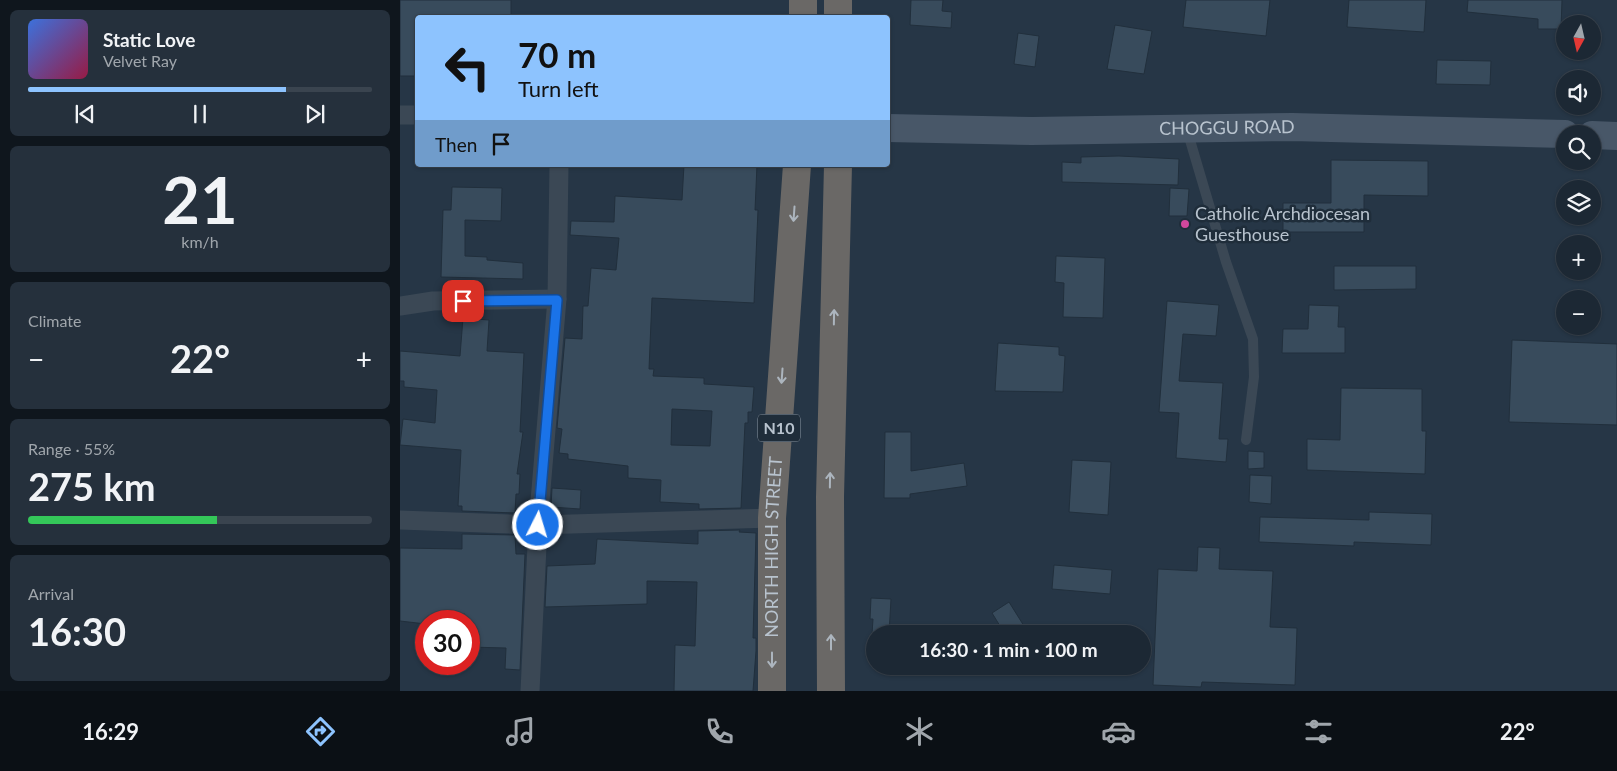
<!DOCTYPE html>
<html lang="en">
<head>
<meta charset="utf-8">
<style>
  body { margin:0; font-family:Lato,sans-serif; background:#25303c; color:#f1f3f6; height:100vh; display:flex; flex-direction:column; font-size:19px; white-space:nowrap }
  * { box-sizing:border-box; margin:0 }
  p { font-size:16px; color:#a0a6ac }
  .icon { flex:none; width:28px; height:28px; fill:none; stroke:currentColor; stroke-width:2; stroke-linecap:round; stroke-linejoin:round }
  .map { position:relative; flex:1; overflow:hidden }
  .sheet { display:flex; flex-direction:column; gap:10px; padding:10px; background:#0f161d; width:400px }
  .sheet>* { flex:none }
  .top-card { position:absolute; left:15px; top:15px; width:475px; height:152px; border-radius:5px; box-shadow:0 1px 4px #0004,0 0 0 1px #3a444f; background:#8dc3fe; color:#111; overflow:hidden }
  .needle { width:32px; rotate:188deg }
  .buttons { position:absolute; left:1156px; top:15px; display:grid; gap:10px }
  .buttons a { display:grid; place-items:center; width:45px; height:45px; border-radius:50%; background:#1c2834; box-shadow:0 1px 4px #0004,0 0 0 1px #3a444f; font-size:25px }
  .speed { position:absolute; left:15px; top:610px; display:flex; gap:10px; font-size:25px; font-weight:700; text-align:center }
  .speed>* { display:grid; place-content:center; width:65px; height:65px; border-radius:50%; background:#1c2834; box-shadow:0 1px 4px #0004,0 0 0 1px #3a444f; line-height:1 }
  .speed .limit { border:8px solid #d22; background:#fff; color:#111 }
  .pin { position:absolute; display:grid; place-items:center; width:42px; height:42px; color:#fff; margin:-21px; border-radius:10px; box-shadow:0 2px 8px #0006 }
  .me { position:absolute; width:55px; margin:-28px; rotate:5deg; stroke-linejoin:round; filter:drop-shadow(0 0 4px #0008) }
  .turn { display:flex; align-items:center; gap:18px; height:105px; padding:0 20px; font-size:22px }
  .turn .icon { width:65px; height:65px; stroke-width:2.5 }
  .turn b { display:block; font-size:35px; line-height:42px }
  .then { display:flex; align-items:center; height:48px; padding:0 20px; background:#0003; gap:10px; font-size:19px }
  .big { font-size:38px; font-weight:700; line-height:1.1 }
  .sheet .tile { flex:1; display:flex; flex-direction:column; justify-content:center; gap:8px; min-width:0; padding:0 18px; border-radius:8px; background:#25303c }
  .sheet .dial { align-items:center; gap:0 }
  .dial b { font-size:65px; line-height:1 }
  .song { display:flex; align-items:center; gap:15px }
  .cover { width:60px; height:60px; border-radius:8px; background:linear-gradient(135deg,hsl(220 70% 55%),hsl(340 70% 35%)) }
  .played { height:5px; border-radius:2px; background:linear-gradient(90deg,#8dc3fe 75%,#3a444f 75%) }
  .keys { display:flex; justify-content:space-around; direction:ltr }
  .heat { display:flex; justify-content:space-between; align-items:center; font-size:28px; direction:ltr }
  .charge { height:8px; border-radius:4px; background:linear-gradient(90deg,#34c759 55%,#3a444f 0) }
  .trip { position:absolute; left:466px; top:625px; width:285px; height:50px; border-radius:25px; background:#1c2834; box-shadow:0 1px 4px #0004,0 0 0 1px #3a444f; font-weight:700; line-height:50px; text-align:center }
  .tabs { display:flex; height:80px; justify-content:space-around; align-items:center; background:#0b1015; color:#a0a6ac }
  .tabs .icon { width:35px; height:35px }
  .tabs .on { color:#8dc3fe }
  .tabs b { font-size:22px; color:#f1f3f6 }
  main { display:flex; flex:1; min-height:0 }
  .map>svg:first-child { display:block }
</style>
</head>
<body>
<main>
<section class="sheet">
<div class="tile">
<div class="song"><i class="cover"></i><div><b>Static Love</b><p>Velvet Ray</p></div></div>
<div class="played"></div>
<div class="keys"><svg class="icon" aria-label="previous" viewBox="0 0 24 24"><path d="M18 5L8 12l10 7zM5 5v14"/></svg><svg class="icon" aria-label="pause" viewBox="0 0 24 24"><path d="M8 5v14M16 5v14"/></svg><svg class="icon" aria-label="next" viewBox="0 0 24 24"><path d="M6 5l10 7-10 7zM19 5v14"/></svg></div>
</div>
<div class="tile dial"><b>21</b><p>km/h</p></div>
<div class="tile"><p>Climate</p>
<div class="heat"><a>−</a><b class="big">22°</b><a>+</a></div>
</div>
<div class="tile"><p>Range · 55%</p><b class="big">275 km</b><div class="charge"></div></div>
<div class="tile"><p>Arrival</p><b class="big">16:30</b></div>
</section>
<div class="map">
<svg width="1217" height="691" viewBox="0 0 1217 691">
  <rect width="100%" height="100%" fill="#263646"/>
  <g fill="#384b5c" stroke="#212f3c" fill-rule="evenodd">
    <polygon points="0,0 111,0 111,18 18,18 18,76 0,76"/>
    <polygon points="511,0 543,0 542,11 552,12 551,28 510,25"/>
    <polygon points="786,0 870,0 866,36 783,27"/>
    <polygon points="949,0 1026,0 1024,32 947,27"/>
    <polygon points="1068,0 1162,0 1161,29 1138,29 1138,19 1067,12"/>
    <polygon points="715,25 752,31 744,74 707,69"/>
    <polygon points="618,33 639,36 635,67 614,64"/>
    <polygon points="1037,60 1091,61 1090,85 1036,84"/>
    <polygon points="719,156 779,159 778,185 662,182 662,162 681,163 681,157"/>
    <polygon points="931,160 1028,161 1028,196 964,195 964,232 883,232 883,203 931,203"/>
    <path d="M284,165H357L355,210H358L354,303L252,298L249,369H254L253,376L304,378V384L354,387L352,412H348V423H345L341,508L299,509V504L260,502L261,480L228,478V466L168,459V454L159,453L162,429L157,428L165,338L182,339L183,306H188L191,268L216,270L219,238L170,235L171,221L214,222L215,196L282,200ZM272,409L312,411L310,446L271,445Z"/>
    <polygon points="52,187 102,188 101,221 65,220 65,256 87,257 87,260 123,263 123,279 41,277 43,210 51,210"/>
    <polygon points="770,188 789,189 787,216 769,216"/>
    <polygon points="656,256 705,258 703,318 663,317 664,283 655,282"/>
    <polygon points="934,266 1016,266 1016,289 934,290"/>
    <polygon points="767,301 819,305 816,336 783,334 779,381 823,383 819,439 828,439 826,462 776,458 779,413 759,412"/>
    <polygon points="909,305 939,306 938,327 945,327 945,353 882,353 883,329 908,329"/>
    <polygon points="63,318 89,320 87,351 124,353 120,432 123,432 117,474 120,474 119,494 116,494 115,513 62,511 62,506 58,506 61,450 0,445 3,419 35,423 37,390 4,387 4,381 0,381 0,351 60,356"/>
    <polygon points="1112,340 1217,344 1217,425 1109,422"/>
    <polygon points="598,343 659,347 659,355 665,356 663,392 595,391"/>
    <polygon points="941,388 1022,389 1022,431 1026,431 1025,474 907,470 907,439 940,440"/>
    <polygon points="485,432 511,432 511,471 564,463 567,486 510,494 510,498 484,498"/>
    <polygon points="848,451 864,452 864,468 848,469"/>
    <polygon points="672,460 711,462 708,515 669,512"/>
    <polygon points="850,475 872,476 871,504 849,502"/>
    <polygon points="152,488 181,490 180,509 151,507"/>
    <polygon points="969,512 1032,514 1031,545 954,542 954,546 859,542 860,517 969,520"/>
    <polygon points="340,530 339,532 356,533 353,638 356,638 356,651 353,691 274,691 275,645 295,646 297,582 247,581 247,604 145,607 147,566 195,564 197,539 298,544 298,531"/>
    <polygon points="62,534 115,535 116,554 125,554 120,670 105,669 106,648 69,647 70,623 65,621 65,614 33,614 33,621 26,621 26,624 0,621 0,548 62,549"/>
    <polygon points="798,547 820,548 819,569 873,571 870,627 897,628 895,685 802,682 801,687 753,685 758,569 797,571"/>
    <polygon points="654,565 712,570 710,594 652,589"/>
    <polygon points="471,598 491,599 489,634 472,634 473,619 470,619"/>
    <polygon points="609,602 629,634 605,634 592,613"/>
  </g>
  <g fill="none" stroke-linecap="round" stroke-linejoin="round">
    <polyline stroke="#3b4855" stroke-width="10" points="787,130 826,262 853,339 854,377 846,440"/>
    <g stroke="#3b4855" stroke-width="19">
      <polyline points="0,115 18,115"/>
      <polyline points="0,306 33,301 157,299"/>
      <polyline points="0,520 138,525 372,518"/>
      <polyline points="130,691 138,525 157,299 159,165"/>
    </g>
    <g stroke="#485768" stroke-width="28">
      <path id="s1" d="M488,128L632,131L892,127L1165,134"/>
      <polyline points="1192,135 1217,136"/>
    </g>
    <g stroke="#6a6866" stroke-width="28">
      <polyline points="438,0 438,18"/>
      <polyline points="403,18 403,0"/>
      <path id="s2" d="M372,691V518L397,165"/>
      <polyline points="431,691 430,497 438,165"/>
    </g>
  </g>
  <defs><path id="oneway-shaft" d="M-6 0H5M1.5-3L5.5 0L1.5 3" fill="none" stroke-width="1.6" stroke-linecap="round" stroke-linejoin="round" transform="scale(1.25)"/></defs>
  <g stroke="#acb5be">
    <use href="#oneway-shaft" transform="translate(394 214) rotate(94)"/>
    <use href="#oneway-shaft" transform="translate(434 317) rotate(-89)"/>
    <use href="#oneway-shaft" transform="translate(382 376) rotate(94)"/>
    <use href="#oneway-shaft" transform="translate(430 480) rotate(-89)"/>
    <use href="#oneway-shaft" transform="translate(431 642) rotate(-90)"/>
    <use href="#oneway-shaft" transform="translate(372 660) rotate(90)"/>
  </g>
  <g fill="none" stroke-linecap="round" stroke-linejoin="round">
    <defs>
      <polyline id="route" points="63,301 157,300 138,525"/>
    </defs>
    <use href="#route" stroke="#114b97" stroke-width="12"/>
    <use href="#route" stroke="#1a73e8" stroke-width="9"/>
  </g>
  <circle fill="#d1479c" stroke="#1f2d3a" stroke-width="2" cx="785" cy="224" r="5"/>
  <g text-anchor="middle" stroke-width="5" stroke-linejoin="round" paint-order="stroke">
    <rect fill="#1f2d3a" stroke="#8a96a2" stroke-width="1" x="358" y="414.5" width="42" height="27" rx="4"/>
    <g font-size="16" font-weight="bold" fill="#b8c3ce">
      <text x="379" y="434">N10</text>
    </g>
    <g font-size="18" fill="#b8c3ce" stroke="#1f2d3a">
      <text dy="6" stroke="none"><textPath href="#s1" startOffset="339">CHOGGU ROAD</textPath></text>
      <text dy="6" stroke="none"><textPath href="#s2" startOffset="144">NORTH HIGH STREET</textPath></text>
    </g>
    <g font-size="18" fill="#b8c3ce" stroke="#1f2d3a" text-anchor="start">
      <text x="795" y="220">Catholic Archdiocesan<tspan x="795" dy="21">Guesthouse</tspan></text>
    </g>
  </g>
</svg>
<div class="buttons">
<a><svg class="needle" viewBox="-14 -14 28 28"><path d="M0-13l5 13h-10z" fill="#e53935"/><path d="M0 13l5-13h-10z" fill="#a0a6ac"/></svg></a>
<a><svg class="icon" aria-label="sound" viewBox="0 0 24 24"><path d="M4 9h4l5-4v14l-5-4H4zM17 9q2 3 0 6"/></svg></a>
<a><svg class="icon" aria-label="search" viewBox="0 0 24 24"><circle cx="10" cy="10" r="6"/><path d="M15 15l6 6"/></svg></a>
<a><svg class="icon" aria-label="layers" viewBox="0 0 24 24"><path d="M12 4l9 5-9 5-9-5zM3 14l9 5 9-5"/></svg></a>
<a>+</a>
<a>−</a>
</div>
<div class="speed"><div class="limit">30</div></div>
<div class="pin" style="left:63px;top:301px;background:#d93025"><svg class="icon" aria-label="arrive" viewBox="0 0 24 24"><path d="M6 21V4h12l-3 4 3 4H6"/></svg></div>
<svg class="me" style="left:138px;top:525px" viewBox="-20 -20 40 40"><circle r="17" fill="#1a73e8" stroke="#fff" stroke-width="3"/><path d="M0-11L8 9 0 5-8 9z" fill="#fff"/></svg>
<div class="trip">16:30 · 1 min · 100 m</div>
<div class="top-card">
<div class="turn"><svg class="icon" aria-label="left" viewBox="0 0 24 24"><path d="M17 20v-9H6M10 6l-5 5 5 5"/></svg><div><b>70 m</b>Turn left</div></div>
<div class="then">Then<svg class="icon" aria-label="arrive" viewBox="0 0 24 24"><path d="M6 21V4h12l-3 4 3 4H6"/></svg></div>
</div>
</div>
</main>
<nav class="tabs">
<b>16:29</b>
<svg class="icon on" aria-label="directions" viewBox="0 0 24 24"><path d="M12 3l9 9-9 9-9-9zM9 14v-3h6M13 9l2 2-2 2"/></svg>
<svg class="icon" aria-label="music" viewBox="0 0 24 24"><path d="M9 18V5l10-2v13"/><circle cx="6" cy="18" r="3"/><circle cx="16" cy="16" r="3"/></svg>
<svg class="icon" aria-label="phone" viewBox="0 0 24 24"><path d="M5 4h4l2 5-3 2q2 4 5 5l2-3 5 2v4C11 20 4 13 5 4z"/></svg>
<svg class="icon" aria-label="climate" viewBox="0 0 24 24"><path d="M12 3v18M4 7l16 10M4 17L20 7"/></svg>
<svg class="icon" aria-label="car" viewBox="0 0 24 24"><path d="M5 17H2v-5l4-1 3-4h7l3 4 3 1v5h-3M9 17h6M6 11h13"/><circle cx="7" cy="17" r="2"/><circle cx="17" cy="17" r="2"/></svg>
<svg class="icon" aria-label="filters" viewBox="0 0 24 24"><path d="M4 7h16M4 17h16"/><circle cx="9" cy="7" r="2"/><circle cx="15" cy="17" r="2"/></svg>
<b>22°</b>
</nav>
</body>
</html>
